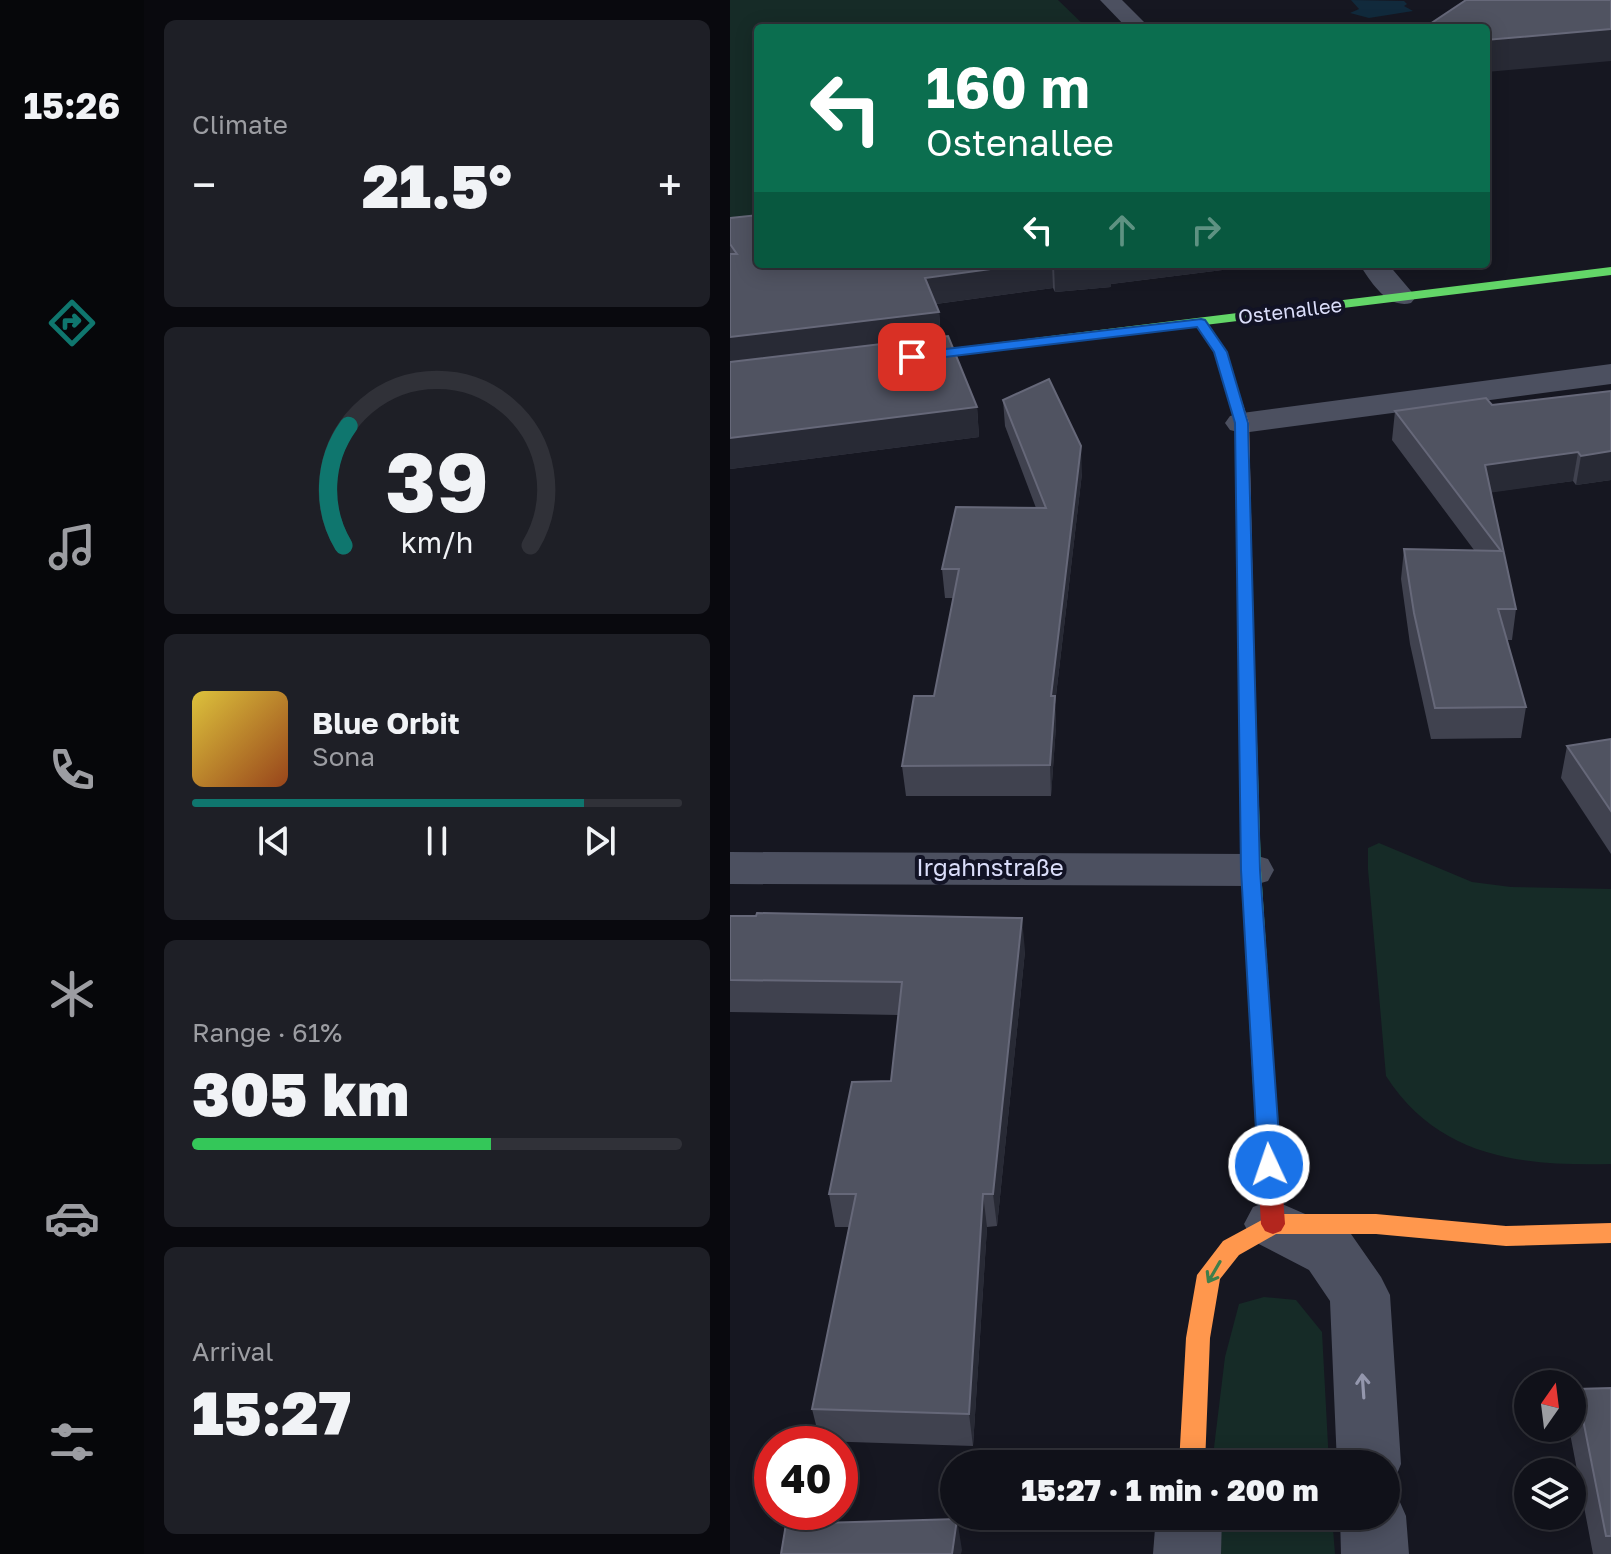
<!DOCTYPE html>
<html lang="en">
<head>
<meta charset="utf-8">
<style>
  body { margin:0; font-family:"Golos Text",sans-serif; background:#1e1f26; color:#f1f3f6; height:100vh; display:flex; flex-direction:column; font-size:30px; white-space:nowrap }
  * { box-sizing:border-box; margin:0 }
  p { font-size:26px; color:#9c9da2 }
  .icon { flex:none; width:44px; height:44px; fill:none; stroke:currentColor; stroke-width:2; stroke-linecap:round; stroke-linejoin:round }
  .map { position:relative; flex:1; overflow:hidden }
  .panel { display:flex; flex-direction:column; gap:20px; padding:20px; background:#09090e; width:586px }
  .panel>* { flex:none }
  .banner { position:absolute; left:24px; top:24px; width:736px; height:244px; border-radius:8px; box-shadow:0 4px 20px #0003,0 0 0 2px #303138; background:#0b6e4f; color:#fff; overflow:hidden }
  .needle { width:52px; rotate:14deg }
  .fabs { position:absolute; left:784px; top:1370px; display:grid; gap:16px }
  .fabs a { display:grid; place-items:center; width:72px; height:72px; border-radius:50%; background:#101119; box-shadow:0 4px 20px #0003,0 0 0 2px #303138; font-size:40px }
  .speed { position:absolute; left:24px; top:1426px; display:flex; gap:16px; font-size:40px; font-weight:700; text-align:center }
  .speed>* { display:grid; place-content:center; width:104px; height:104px; border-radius:50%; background:#101119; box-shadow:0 4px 20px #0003,0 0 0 2px #303138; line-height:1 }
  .speed .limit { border:12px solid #d22; background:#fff; color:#111 }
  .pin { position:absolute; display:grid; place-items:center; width:68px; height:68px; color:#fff; margin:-34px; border-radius:16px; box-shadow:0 4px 12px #0006 }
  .me { position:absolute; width:88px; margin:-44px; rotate:357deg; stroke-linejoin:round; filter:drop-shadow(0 0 6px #0008) }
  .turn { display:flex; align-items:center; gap:28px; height:168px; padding:0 40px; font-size:36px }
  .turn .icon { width:104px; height:104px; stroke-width:2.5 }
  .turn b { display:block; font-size:56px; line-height:68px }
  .lanes { display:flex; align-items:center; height:76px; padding:0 40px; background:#0003; justify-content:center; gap:40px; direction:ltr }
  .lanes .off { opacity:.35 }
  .big { font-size:60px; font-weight:800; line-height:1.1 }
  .panel .card { flex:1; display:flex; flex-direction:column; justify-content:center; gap:12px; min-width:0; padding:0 28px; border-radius:12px; background:#1e1f26 }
  .panel .dial { align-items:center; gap:0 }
  .dial svg { height:208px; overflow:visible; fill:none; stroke:#303138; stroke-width:7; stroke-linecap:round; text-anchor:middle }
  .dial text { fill:#f1f3f6; stroke:none }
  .song { display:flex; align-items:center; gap:24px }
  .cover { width:96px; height:96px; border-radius:12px; background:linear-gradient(135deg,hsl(50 70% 55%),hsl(20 70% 35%)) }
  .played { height:8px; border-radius:4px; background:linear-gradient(90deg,#0f766e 80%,#303138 80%) }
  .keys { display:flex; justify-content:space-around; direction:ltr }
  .heat { display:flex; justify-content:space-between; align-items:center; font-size:44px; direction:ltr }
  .charge { height:12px; border-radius:6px; background:linear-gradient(90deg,#34c759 61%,#303138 0) }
  .trip { position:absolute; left:210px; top:1450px; width:460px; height:80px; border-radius:40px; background:#101119; box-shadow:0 4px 20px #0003,0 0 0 2px #303138; font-weight:800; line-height:80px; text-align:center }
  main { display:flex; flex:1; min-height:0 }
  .menu { display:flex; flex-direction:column; width:144px; justify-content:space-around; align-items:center; background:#06070a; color:#9c9da2 }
  .menu .icon { width:56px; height:56px }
  .menu .current { color:#0f766e }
  .menu b { font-size:36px; color:#f1f3f6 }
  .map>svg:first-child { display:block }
</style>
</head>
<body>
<main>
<nav class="menu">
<b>15:26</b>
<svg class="icon current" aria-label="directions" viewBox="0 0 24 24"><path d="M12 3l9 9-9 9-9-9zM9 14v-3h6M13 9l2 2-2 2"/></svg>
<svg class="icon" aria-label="music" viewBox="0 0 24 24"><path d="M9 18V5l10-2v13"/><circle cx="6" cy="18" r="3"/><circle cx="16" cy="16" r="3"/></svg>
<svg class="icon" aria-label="phone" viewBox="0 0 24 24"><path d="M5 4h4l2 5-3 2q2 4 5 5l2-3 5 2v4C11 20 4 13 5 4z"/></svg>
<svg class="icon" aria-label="climate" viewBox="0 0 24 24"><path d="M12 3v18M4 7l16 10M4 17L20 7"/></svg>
<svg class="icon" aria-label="car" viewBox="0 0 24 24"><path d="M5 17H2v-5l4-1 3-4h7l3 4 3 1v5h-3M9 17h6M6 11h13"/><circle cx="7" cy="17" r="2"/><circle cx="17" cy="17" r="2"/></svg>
<svg class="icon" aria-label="filters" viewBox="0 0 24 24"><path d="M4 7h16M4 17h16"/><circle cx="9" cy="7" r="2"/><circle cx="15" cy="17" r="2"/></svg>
</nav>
<section class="panel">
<div class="card"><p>Climate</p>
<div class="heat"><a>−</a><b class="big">21.5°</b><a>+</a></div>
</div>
<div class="card dial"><svg viewBox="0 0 100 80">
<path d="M14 69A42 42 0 1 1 86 69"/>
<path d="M14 69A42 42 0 0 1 16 23" stroke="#0f766e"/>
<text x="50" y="56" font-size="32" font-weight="700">39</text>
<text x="50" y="72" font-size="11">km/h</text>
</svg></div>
<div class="card">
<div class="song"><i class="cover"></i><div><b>Blue Orbit</b><p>Sona</p></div></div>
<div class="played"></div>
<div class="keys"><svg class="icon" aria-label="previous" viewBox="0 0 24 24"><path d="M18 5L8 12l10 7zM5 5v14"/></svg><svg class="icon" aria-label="pause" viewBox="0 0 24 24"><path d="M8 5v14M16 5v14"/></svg><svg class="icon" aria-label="next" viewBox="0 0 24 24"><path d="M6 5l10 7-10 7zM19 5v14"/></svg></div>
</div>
<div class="card"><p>Range · 61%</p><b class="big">305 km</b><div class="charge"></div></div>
<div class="card"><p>Arrival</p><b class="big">15:27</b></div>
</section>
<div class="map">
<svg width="881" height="1554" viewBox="0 0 881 1554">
  <rect width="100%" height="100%" fill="#161721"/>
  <g fill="#162b27">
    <polygon points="0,0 328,0 357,28 28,28 28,245 0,248"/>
    <path d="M649,843L742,882L781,887L881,889V1164C791,1166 709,1158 656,1076L638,869V848Z"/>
    <polygon points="534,1297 566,1300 592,1332 599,1464 482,1464 495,1357 509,1304"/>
    <polygon points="482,1516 602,1516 605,1554 483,1554"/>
  </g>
  <polygon fill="#112a3c" points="621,0 674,1 677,4 674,6 683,11 639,18 620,13 629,9"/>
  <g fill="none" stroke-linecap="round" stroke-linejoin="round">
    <g fill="#4c5060" fill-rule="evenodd">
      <polygon points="370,0 392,0 420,28 397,28"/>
      <path d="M629,264H658L686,297L681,303C657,309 642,283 629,264Z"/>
      <polygon points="881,364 881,384 512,433 500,430 495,423 500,416 512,413"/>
      <polygon points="0,852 521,854 538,859 544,870 538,881 521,886 0,884"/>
      <polygon points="543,1200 621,1234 651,1277 660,1295 671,1464 662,1486 656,1488 656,1464 607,1464 600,1301 579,1270 523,1241 514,1224 523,1207"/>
      <polygon points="656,1489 666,1493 676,1516 679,1554 611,1554 610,1516 656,1516"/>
      <polygon points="426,1516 492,1516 491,1554 423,1554"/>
    </g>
    <g fill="#63d668" fill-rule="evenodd">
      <polygon points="881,267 881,275 165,363 159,359 165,355"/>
      <polygon points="516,640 524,645 531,870 545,1085 542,1091 534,1093 526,1091 523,1085 511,870 508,645"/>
    </g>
    <g fill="#ff974d" fill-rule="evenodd">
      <polygon points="467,320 475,320 496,352 519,423 524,645 516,650 508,645 505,423 484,352 465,323"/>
      <polygon points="543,1214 646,1214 776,1226 881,1223 881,1243 776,1246 646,1234 546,1234 509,1255 490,1279 480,1338 475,1464 449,1464 456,1338 467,1275 493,1241"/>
    </g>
    <polygon fill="#b3261e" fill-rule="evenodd" points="534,1077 542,1079 545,1085 555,1224 551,1231 543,1234 535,1231 531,1224 523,1085 526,1079"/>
  </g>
  <g fill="#40424f">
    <polygon points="0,218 28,264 540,264 381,284 381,287 325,292 323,288 206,304 209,312 211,337 247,407 249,437 0,469"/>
    <polygon points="881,391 881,480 846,485 843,481 761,492 786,609 782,640 777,640 796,707 791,738 701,739 680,644 671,579 674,549 744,550 662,440 665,411 762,405"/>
    <polygon points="273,400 352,473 325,704 326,726 321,796 176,796 172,766 204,696 224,598 215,598 212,569 306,508 275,426"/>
    <polygon points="881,739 881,854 831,778 837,746"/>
    <polygon points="0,916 295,951 267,1226 257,1227 243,1446 90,1441 82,1409 119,1227 105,1227 99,1194 161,1081 168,1015 0,1012"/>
    <polygon points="881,1388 881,1554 863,1554 839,1428 842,1428 842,1406 847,1389"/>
  </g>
  <g fill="#282a35">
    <polygon points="881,29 881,61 756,72 756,40"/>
    <polygon points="298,264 322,264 323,288 198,305 195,278"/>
    <polygon points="334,264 540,264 381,284 381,287 325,292 324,265"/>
    <polygon points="209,312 211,340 0,366 0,337"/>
    <polygon points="247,407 249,437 0,469 0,438"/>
    <polygon points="351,446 352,473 325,704 326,726 321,796 320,765 321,696"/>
    <polygon points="881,451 881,480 846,485 851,456"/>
    <polygon points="848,452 843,481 751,494 755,465"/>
    <polygon points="292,918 295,951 267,1226 263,1194"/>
    <polygon points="253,1194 257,1227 243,1446 239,1414"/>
    <polygon points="227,1519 232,1550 231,1554 222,1554"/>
  </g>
  <g fill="#505361" stroke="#666879" stroke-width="2">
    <polygon points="736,0 881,0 881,29 756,40 756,28 694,28"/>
    <polygon points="28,215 28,264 298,264 195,278 209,312 0,337 0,254 7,254 0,244 0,218"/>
    <polygon points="218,336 247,407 0,438 0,362"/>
    <polygon points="319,379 351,446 321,696 325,696 320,765 172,766 184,696 204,696 229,569 212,569 226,507 316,508 273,400"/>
    <polygon points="881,391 881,451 851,456 848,452 755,465 786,609 768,609 796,707 705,708 684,613 674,549 771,551 665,411 756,398 762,405"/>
    <polygon points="881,739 881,811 837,746"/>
    <polygon points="27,913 292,918 263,1194 253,1194 239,1414 82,1409 126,1194 99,1194 122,1082 161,1081 172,982 0,980 0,916 26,916"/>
    <polygon points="881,1388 881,1536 876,1536 847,1389"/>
    <polygon points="227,1519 222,1554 51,1554 56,1524"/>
  </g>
  <defs><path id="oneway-shaft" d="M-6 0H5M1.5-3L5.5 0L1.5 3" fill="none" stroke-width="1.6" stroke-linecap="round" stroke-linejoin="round" transform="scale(2)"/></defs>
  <use stroke="#3f7e4a" href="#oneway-shaft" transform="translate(484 1272) rotate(120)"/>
  <use stroke="#9497ad" href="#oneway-shaft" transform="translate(633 1386) rotate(-94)"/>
  <polygon fill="#1a73e8" stroke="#114b97" stroke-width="2" points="471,319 475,320 497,352 518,423 530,870 551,1165 547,1172 539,1175 531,1172 528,1165 511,870 505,423 484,352 467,327 182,361 176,357 182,353"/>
  <g text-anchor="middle" stroke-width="8" stroke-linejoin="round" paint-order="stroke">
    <g font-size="20" fill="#dbdefa" stroke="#121325">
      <text transform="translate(560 311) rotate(-7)" y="7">Ostenallee</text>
    </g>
    <g font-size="24" fill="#dbdefa" stroke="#121325">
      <text x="260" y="876">Irgahnstraße</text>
    </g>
  </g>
</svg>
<div class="fabs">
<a><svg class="needle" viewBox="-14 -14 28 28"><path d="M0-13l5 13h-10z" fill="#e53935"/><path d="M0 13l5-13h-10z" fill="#9c9da2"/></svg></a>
<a><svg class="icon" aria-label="layers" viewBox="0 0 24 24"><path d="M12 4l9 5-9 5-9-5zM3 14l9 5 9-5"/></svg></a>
</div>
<div class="speed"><div class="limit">40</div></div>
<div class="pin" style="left:182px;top:357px;background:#d93025"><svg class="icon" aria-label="arrive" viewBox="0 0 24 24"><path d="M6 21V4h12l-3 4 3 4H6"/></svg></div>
<svg class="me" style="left:539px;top:1165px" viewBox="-20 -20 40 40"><circle r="17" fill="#1a73e8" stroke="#fff" stroke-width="3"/><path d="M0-11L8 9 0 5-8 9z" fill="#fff"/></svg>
<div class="trip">15:27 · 1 min · 200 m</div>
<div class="banner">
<div class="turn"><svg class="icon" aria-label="left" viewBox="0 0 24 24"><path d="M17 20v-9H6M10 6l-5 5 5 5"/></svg><div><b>160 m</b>Ostenallee</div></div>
<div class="lanes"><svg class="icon" aria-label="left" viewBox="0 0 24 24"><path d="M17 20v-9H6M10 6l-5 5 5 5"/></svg><svg class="icon off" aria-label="ahead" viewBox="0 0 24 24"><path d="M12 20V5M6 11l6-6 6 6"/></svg><svg class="icon off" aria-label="right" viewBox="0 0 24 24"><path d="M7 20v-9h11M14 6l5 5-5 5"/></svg></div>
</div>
</div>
</main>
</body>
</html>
